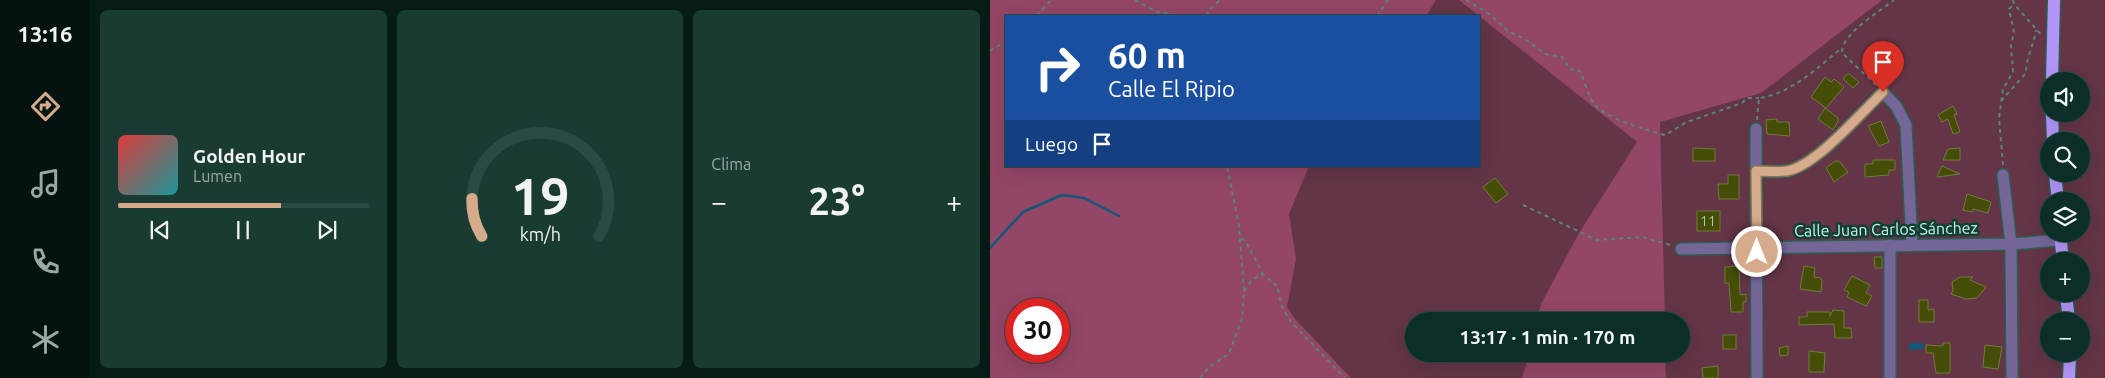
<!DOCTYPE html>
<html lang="es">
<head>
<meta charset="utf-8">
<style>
  body { margin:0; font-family:Ubuntu,sans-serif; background:#193b34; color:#f1f3f6; height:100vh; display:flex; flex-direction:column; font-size:19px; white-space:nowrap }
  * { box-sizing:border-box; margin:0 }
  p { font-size:16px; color:#9aa9a8 }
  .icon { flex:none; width:28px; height:28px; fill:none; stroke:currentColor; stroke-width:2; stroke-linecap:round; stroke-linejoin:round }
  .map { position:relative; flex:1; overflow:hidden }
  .panel { display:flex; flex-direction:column; gap:10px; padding:10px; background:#061a16; width:900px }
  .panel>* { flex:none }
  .banner { position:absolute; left:15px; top:15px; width:475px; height:152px; border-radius:0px; box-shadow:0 5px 20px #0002,0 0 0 1px #2b4a45; background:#1a4fa0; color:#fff; overflow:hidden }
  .fabs { position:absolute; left:1050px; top:72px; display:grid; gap:10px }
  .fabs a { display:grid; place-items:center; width:50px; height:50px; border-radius:50%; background:#0b2f28; box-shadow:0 5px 20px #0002,0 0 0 1px #2b4a45; font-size:25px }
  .speed { position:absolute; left:15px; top:298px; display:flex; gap:10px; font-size:25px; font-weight:700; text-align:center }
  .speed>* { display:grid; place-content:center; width:65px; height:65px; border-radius:50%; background:#0b2f28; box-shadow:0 5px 20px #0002,0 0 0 1px #2b4a45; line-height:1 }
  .speed .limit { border:8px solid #d22; background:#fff; color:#111 }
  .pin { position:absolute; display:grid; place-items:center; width:42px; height:42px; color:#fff; margin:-51px -21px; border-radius:50% 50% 50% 0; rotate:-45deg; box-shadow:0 0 5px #0007 }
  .pin .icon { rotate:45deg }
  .me { position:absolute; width:55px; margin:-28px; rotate:0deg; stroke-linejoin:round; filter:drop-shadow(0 0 4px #0008) }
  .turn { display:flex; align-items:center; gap:18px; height:105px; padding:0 20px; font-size:22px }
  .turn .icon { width:65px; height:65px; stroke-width:2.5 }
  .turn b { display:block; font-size:35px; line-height:42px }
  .then { display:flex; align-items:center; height:48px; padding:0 20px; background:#0003; gap:10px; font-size:19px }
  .big { font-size:38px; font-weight:600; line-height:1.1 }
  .panel .tile { flex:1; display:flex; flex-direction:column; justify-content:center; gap:8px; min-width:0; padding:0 18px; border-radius:8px; background:#193b34 }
  .panel .dial { align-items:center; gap:0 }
  .dial svg { height:130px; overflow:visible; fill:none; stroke:#2b4a45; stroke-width:7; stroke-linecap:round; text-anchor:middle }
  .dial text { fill:#f1f3f6; stroke:none }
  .song { display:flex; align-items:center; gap:15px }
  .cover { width:60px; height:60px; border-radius:8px; background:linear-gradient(135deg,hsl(0 70% 55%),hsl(180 70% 35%)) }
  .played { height:5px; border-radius:2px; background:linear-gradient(90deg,#d6ab8b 65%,#2b4a45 65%) }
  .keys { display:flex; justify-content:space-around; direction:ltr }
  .heat { display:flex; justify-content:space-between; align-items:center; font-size:28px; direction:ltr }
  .panel .tiles { flex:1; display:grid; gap:10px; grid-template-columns:repeat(3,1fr) }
  .trip { position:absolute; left:415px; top:312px; width:285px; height:50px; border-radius:25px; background:#0b2f28; box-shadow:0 5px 20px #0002,0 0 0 1px #2b4a45; font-weight:600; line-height:50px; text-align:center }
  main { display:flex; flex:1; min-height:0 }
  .tabs { display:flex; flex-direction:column; width:90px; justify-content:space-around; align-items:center; background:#041310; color:#9aa9a8 }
  .tabs .icon { width:35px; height:35px }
  .tabs .active { color:#d6ab8b }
  .tabs b { font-size:22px; color:#f1f3f6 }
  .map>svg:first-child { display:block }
</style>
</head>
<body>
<main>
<nav class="tabs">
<b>13:16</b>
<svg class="icon active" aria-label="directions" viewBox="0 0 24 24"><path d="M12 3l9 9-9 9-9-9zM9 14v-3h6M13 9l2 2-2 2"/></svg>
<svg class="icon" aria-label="music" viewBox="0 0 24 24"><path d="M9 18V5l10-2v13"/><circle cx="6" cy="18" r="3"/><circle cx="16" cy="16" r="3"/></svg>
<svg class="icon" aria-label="phone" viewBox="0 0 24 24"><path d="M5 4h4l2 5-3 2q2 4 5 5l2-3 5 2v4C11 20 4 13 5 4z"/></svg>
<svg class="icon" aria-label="climate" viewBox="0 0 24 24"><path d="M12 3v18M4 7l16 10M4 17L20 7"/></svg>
</nav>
<section class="panel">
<div class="tiles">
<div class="tile">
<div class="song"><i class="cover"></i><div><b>Golden Hour</b><p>Lumen</p></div></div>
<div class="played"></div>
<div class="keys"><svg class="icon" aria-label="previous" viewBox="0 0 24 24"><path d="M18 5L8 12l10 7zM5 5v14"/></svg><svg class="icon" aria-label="pause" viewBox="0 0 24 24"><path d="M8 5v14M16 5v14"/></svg><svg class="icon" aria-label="next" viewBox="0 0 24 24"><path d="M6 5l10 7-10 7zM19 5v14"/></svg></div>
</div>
<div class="tile dial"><svg viewBox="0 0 100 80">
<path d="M14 69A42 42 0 1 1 86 69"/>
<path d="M14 69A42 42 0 0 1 8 46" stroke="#d6ab8b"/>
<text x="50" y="56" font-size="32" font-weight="700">19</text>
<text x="50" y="72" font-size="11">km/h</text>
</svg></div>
<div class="tile"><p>Clima</p>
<div class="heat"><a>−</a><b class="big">23°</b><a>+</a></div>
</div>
</div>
</section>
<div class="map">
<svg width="1115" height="378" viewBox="0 0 1115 378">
  <rect width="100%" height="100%" fill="#0f3f35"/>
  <path fill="#633546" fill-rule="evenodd" d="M0,0H1115V378H0ZM16,16H489V166H16ZM1059,81H1091V114H1059ZM1059,141H1091V174H1059ZM1059,201H1091V234H1059ZM1059,261H1091V294H1059ZM26,309H69V351H26ZM424,321H691V354H424ZM1059,321H1091V354H1059Z"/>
  <g fill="#934665" fill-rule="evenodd">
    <path d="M0,0H446L436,16H16V166H319L299,214L306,259L297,307L305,319L361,378H0ZM26,309H69V351H26Z"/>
    <polygon points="469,0 892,0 771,93 670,122 675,321 547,321 551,304 589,233 647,142"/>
    <polygon points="539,354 675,354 676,378 532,378"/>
  </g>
  <polygon fill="#11587a" points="919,343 933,343 934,349 919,350"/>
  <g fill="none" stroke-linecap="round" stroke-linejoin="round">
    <polyline stroke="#11587a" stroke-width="2.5" points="0,248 33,212 72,195 94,198 129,216"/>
  </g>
  <g fill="#454d09" stroke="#727b3b">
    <polygon points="858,73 869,82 863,88 853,79"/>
    <polygon points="835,77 841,82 844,79 854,87 836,108 821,97"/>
    <polygon points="963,106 967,114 964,115 970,132 963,134 958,119 952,122 948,115"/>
    <polygon points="835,108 849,119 843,130 828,119"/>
    <polygon points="787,119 787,122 799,122 800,136 777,134 776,120"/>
    <polygon points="891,121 899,142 889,146 878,126"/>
    <polygon points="703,148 725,149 725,161 703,161"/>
    <polygon points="970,148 970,160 953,160 958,149"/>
    <polygon points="883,160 905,160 905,170 899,170 899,175 875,177 875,164 883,164"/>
    <polygon points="845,161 849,161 858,172 844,182 836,168"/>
    <polygon points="952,166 970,174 947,177"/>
    <polygon points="738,175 749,175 749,199 729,199 728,184 738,184"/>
    <polygon points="505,178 518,194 506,203 493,187"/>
    <polygon points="977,194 1001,202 998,213 983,209 982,212 973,210"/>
    <rect x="707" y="211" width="23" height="20"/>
    <polygon points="884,257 892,257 892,268 885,268"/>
    <polygon points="746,266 749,268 750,295 756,294 756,302 753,302 753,312 741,312 739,283 735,283 735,267"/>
    <polygon points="814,266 825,268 824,277 831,278 832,281 831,292 810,289"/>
    <polygon points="862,276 880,285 876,293 882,296 876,306 857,297 859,292 854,290"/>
    <polygon points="970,277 983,277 980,280 996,287 987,298 976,299 961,294 963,291 962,282"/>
    <polygon points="929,300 938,300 938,310 944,309 944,322 929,322"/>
    <polygon points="843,310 854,311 854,328 861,328 862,338 845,338 844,324 809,325 809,317 817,317 817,312 840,312 840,316"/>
    <rect x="733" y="335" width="13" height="14"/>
    <polygon points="953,343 960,343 960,373 946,373 943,353 936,353 936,345 953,346"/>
    <polygon points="995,345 1012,347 1008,369 993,367"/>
    <polygon points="798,346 798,355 790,356 789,348"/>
    <polygon points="819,351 835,353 834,372 819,372"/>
    <polygon points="728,366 728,378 713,378 712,368"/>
  </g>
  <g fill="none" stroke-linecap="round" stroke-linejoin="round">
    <defs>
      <g id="minor">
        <polyline points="766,129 767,378"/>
        <path d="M766,171C777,171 791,173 801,170C830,161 871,113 893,92L906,106L916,125L922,245"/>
        <polyline points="1013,175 1021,244 1022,378"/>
        <polyline points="900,245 900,378"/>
        <polyline points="691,249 1021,244 1071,240"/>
      </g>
      <g id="major">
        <polyline points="1062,81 1064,0"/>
        <polyline points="1062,114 1063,141"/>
        <polyline points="1065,174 1068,201"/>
        <polyline points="1070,234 1073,261"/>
        <polyline points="1076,294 1079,321"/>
        <polyline points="1079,378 1080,354"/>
      </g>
    </defs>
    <use href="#minor" stroke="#2d5c52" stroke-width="14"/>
    <use href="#major" stroke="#2d5c52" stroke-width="15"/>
    <g stroke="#58867b" stroke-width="2" stroke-dasharray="4 4" stroke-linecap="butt">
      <polyline points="145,0 167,12 194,16"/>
      <path d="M476,0L498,13L518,31L535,39L555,54L572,57L580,69L590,71C594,80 597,92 602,101C612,118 656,130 675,135L697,122L752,103L757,98H769"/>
      <polyline points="1023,0 1024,4 1053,37"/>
      <polyline points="47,16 61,0"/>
      <polyline points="217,16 219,10 230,0"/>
      <polyline points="387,16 398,0"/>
      <polyline points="0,51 16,41"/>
      <path d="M886,85L852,53C851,34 889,12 904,0"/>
      <path d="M1011,101L1036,73C1036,57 1044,45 1046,30"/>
      <path d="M767,120L769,98C801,94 828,67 852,48"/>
      <polyline points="1013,165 1009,118 1013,89 1023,72 1021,45 1024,32 1019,9 1024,4"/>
      <polyline points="533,205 607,240 652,237 681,245"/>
      <polyline points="251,238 256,242 273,274"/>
      <polyline points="254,291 262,280 273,274 287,286 292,307 301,322 355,378"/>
      <polyline points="210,378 220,366 239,354 252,319 254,291 249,226 237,166"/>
    </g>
    <use href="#minor" stroke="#746798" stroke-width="11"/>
    <use href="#major" stroke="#b395f8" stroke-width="12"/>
  </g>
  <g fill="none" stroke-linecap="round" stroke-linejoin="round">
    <defs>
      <path id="route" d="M767,252L766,171C777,171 791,173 801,170C830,161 871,113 893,92"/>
    </defs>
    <use href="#route" stroke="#8b6f5a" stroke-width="12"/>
    <use href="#route" stroke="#d6ab8b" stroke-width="9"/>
  </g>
  <g text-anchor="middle" stroke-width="5" stroke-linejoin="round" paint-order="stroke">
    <g font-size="14" fill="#aacab0">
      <text x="718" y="226">11</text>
    </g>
    <g font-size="16" fill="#cbf4e8" stroke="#0f3f35">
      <text transform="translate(896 229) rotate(-1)" y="6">Calle Juan Carlos Sánchez</text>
    </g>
  </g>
</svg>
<div class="fabs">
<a><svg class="icon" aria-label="sound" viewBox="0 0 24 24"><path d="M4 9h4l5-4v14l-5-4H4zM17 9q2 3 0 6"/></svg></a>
<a><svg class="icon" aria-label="search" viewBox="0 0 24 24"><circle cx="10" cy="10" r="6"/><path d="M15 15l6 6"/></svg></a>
<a><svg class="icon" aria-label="layers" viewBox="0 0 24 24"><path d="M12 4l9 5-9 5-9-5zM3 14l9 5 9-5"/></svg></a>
<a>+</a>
<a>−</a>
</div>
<div class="speed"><div class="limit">30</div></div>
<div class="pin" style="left:893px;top:92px;background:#d93025"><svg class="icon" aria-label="arrive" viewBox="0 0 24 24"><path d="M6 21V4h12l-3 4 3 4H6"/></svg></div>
<svg class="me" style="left:767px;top:252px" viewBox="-20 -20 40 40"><circle r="17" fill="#d6ab8b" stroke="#fff" stroke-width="3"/><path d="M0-11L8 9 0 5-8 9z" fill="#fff"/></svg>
<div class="trip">13:17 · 1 min · 170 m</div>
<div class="banner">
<div class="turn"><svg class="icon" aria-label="right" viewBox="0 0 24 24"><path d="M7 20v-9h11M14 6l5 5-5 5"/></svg><div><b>60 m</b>Calle El Ripio</div></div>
<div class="then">Luego<svg class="icon" aria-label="arrive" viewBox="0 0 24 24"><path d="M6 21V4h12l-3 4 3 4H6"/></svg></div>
</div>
</div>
</main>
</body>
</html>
